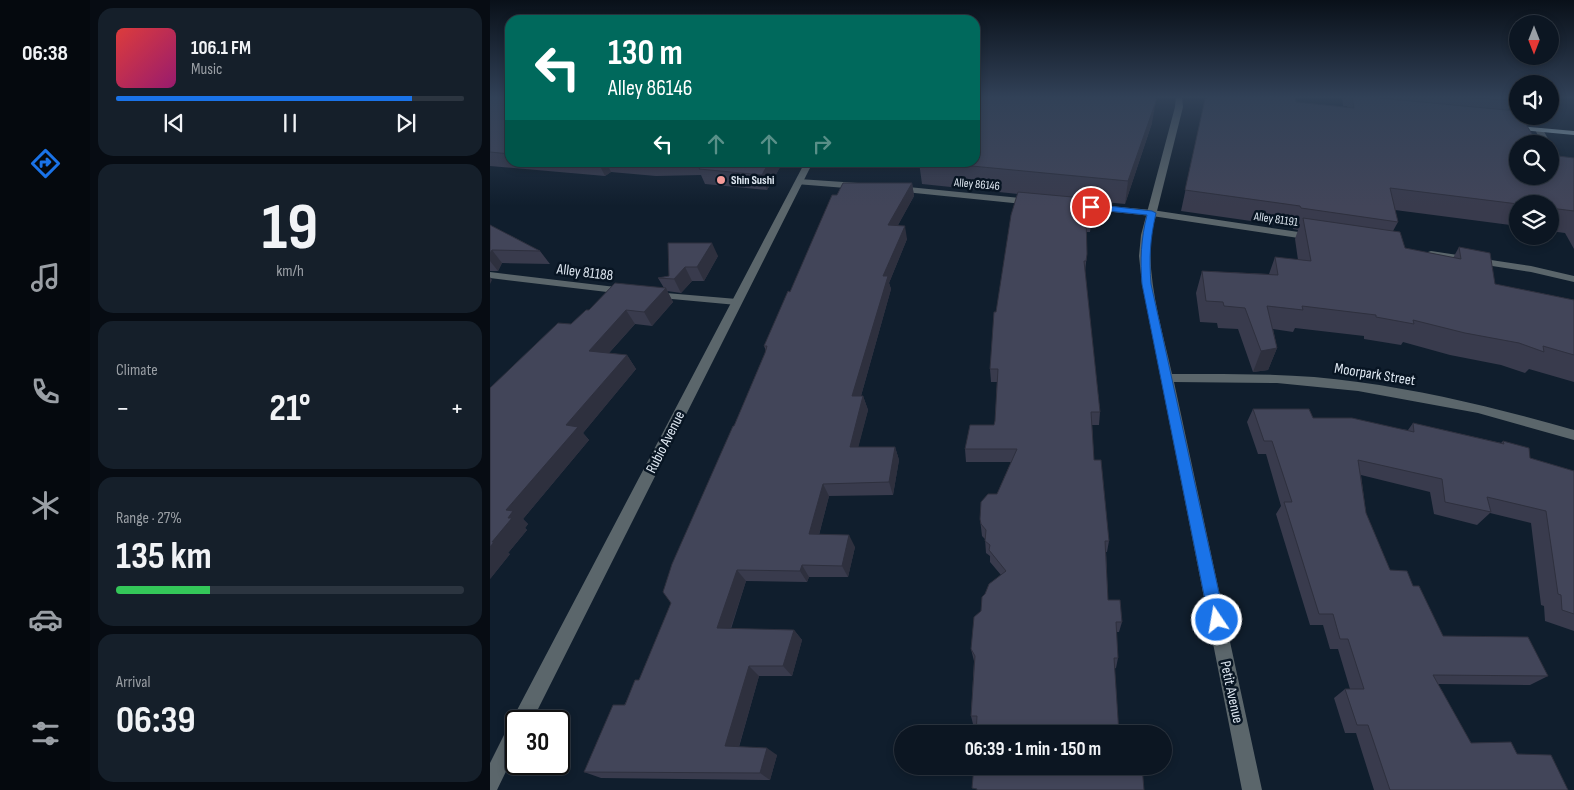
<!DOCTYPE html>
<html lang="en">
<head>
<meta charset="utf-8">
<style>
  body { margin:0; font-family:"Sofia Sans Condensed",sans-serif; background:#151f2a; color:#f1f3f6; height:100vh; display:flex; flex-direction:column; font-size:19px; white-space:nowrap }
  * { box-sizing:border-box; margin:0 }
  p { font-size:16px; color:#9a9fa5 }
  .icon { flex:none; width:28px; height:28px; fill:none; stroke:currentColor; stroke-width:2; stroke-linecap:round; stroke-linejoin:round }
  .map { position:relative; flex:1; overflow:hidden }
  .side { display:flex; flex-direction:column; gap:8px; padding:8px; background:#070c13; width:400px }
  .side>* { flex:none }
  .hud { position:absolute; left:15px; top:15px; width:475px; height:152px; border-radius:15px; box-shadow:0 2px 8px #0003,0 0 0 1px #2c3540; background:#00695c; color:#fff; overflow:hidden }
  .needle { width:32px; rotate:180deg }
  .tools { position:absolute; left:1019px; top:15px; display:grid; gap:10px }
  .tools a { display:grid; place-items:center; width:50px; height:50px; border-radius:50%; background:#0c1622; box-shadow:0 2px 8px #0003,0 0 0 1px #2c3540; font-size:25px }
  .speed { position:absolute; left:15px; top:710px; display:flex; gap:10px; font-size:25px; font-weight:700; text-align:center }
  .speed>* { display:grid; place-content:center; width:65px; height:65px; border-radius:50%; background:#0c1622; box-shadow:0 2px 8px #0003,0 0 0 1px #2c3540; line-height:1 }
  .speed .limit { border:2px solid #111; border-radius:8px; background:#fff; color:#111 }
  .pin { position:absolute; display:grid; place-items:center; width:42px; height:42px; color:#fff; margin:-21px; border:2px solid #fff; border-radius:50%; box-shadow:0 1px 5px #0007 }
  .me { position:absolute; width:55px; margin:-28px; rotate:348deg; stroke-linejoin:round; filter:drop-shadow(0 0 4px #0008) }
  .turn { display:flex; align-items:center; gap:18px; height:105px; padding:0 20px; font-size:22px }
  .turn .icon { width:65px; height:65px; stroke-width:2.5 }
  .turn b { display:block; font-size:35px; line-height:42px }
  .lanes { display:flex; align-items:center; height:48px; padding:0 20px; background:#0003; justify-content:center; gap:25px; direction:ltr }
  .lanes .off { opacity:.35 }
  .big { font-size:38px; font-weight:700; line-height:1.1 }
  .side .widget { flex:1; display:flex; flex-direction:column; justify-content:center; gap:8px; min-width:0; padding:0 18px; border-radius:15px; background:#151f2a }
  .side .dial { align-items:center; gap:0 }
  .dial b { font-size:65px; line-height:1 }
  .song { display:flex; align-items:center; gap:15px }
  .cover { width:60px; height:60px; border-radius:8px; background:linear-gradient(135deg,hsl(0 70% 55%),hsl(320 70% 35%)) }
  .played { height:5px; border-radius:2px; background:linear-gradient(90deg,#1a73e8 85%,#2c3540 85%) }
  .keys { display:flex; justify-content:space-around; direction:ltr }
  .heat { display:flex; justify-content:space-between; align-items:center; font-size:28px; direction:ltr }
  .charge { height:8px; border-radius:4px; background:linear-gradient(90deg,#34c759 27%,#2c3540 0) }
  .trip { position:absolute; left:404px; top:725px; width:278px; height:50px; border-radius:25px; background:#0c1622; box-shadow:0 2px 8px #0003,0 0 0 1px #2c3540; font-weight:700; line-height:50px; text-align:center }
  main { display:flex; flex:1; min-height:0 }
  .menu { display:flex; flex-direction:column; width:90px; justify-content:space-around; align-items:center; background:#05090e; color:#9a9fa5 }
  .menu .icon { width:35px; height:35px }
  .menu .selected { color:#1a73e8 }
  .menu b { font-size:22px; color:#f1f3f6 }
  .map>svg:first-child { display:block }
</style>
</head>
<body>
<main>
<nav class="menu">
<b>06:38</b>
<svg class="icon selected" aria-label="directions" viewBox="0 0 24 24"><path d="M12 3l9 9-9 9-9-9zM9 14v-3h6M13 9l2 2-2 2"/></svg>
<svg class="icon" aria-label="music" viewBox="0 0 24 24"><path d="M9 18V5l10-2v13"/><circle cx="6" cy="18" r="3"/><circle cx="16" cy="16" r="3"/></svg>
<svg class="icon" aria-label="phone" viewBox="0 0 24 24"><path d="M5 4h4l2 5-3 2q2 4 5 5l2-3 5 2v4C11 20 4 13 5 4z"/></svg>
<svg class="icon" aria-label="climate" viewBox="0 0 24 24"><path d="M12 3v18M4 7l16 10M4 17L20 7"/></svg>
<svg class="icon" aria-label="car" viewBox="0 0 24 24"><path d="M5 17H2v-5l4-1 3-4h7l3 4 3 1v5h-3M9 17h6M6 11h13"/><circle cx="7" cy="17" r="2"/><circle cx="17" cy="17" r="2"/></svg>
<svg class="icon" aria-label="filters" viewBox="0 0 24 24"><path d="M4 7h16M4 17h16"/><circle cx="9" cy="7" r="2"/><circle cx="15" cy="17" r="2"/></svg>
</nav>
<section class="side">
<div class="widget">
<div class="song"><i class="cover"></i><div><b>106.1 FM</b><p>Music</p></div></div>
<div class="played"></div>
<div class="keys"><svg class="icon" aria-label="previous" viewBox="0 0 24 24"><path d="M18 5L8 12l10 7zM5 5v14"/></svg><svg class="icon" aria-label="pause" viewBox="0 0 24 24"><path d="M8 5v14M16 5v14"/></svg><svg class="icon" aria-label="next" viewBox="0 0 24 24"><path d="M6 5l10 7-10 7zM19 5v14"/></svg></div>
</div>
<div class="widget dial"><b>19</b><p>km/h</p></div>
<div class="widget"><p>Climate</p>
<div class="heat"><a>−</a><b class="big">21°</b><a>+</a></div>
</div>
<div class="widget"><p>Range · 27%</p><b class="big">135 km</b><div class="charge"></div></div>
<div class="widget"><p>Arrival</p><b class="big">06:39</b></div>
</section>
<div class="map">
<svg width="1084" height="790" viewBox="0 0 1084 790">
  <rect width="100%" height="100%" fill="#101e2d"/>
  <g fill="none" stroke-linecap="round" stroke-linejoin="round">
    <g fill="#5b666b" fill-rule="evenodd">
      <polygon points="1046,128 1052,128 1061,144 1060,145 1060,144 1053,144 1045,130"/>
      <path d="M1060,147H1063L1076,165L1084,169V174C1071,170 1060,161 1060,147Z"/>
      <polygon points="309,179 368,183 372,186 368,189 306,184 306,180"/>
      <polygon points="408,186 542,199 546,202 542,205 405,191 404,189"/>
      <polygon points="587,203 662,210 822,234 827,237 822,240 662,216 584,208 583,206"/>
      <polygon points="941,251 1041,266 1084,276 1084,282 1041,272 938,256 938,252"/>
      <polygon points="0,272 134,288 139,291 134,294 0,278"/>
      <polygon points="164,292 247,299 252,302 247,305 160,297 159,295"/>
    </g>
    <g fill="#5b666b" fill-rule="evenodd">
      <path d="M686,96H692L693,107L661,235C657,282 672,328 682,374C744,374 807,373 868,382C942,392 1013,410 1084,430V440L988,413L868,391L787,383L684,382L772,790H752L652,284L649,256L651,235L685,107Z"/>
      <polygon points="315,162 323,162 42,721 26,721 26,751 7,790 0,790 0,763 19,725 24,724 25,714"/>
    </g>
    <polygon fill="#9ab1bb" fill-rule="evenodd" points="1019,125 1084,131 1084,135 1022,129 1018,127"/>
  </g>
  <g fill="#393b4d">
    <polygon points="0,96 20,96 20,162 293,162 277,190 215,184 211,175 166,176 121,172 115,176 0,166"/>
    <polygon points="852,96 1020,96 1024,101 1018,110 1028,176 1084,158 1084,249 1075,233 1060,231 1060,204 1028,204 1028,226 905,210 908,222 903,231 915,248 963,258 969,247 1005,284 1084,300 1084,382 1039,369 1035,373 1011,365 960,355 913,342 911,345 874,339 874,336 805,328 803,332 783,329 787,348 778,370 763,372 748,329 728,328 727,323 710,322 706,293 712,271 779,274 785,257 808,260 805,239 808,230 803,229 803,227 691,211 715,99 806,102 857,107 857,106 853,106"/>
    <polygon points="662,123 635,204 604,201 600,232 596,232 597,254 595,272 610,412 609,425 602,425 604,460 619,541 617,552 616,552 618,600 632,622 629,632 626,632 628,658 626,668 487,724 483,724 481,716 484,661 481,649 495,594 511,575 500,562 500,556 496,553 495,539 492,536 490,519 507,494 521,462 476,462 475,449 504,425 505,421 507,382 501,382 500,369 506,312 528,194 432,184 429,162 485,162"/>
    <polygon points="422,183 424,196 408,225 417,239 399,283 401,289 371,396 373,396 378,410 368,447 405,447 409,460 403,495 339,496 329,535 365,547 358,577 319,577 317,582 256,581 241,629 304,630 312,640 302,676 269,676 249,747 287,755 280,780 111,778 94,772 149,680 181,603 244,426 275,353 276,351 274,346 347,195"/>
    <polygon points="0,225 50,251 60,264 12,263 8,271 0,271"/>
    <polygon points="178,243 228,256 214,281 202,281 191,293 177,291 183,302 162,326 145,324 119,353 137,355 146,369 93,433 99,440 33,519 38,524 35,528 37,530 18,553 20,554 0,579 81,324 99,310 174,288 168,278 179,276"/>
    <polygon points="763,409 823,418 918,430 923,423 1011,443 1013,441 1040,458 1084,471 1084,631 1055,621 1054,606 1051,605 1041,523 1000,513 987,525 944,514 940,492 871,475 876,513 900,570 923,586 953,636 1058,676 1040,685 948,684 981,743 1027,754 1078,790 884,790 866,733 855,733 844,698 855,689 860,689 848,649 840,649 833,625 820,625 786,514 791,506 776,454 768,454 757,422"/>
  </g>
  <g fill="#2e303e">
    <polygon points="666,101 662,123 635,204 638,181"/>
    <polygon points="108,162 116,162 121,172 115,176"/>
    <polygon points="279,162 293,162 277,190 272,175"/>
    <polygon points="422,183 424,196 401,238 398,225"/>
    <polygon points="604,199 603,212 600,232 601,219"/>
    <polygon points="415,226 417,239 399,283 401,289 367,410 362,396 393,276"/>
    <polygon points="222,243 228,256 214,281 207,267"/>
    <polygon points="2,250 12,263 8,271 0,261 0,253"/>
    <polygon points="195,267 202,281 191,293 184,279"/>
    <polygon points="0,277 2,280 0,284"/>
    <polygon points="176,288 183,302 162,326 154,312"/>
    <polygon points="136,310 145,324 109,364 99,351"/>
    <polygon points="787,348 778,370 763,372 771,351"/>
    <polygon points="137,355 146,369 93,433 99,440 33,519 38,524 35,528 37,530 18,553 20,554 0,579 0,547 2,542 16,510 76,425"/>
    <polygon points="373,396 378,410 365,460 360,447"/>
    <polygon points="405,447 409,460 403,495 399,482"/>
    <polygon points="333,484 339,496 326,546 319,534"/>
    <polygon points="359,535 365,547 358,577 352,566"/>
    <polygon points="312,565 319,577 317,582 310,571"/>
    <polygon points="247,570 256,581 237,639 227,628"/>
    <polygon points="304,630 312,640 302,676 293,666"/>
    <polygon points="259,666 269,676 247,753 235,746"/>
    <polygon points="277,748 287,755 280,780 270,773"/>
  </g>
  <g fill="#424559" stroke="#2e303e">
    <polygon points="0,96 20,96 20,154 0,152"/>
    <polygon points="485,96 666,96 666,101 638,181 440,162 485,162"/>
    <polygon points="721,96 805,96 806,102 864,108 862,96 868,96 1027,111 1028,116 1031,116 1048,144 1028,144 1028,176 1060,176 1060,155 1084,158 1084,211 1060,208 1060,204 1028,204 900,188 908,222 811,208 810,206 695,190 715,99"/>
    <polygon points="964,96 1020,96 1024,101"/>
    <polygon points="214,162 279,162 272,175 209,169"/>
    <polygon points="353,183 422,183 398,225 415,226 393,276 398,276 362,396 373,396 360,447 405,447 399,482 333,484 319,534 359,535 352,566 312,565 310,571 247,570 227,628 304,630 293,666 259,666 235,746 277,748 270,773 94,772 123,705 135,705 145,680 149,680 181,603 173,592 182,564 243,426 244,426 275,353 277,346 274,346 298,291 300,292 306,278 342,195 347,195"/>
    <polygon points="528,192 604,199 601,219 596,218 597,254 596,261 594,261 610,412 601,412 604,460 611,460 619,541 615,541 618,600 630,600 632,622 626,622 628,658 624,658 629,734 486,734 487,716 481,716 485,656 481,649 484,617 491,611 492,597 495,594 499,584 516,571 499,550 500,545 495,541 496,530 491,524 490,519 491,502 498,494 507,494 527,449 475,449 480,425 504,425 505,421 508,369 500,369 504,312 506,312 521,215"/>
    <polygon points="813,218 910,232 915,248 971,259 969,247 1000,253 1005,284 1084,300 1084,355 1053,346 1054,352 1029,343 975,333 923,320 924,324 886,317 886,315 812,306 813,310 777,306 787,348 771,351 755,308 734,306 733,302 716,301 712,271 788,275 785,257 821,261"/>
    <polygon points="0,225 50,251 2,250 0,253"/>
    <polygon points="178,243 222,243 207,267 195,267 184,279 168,278 179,276"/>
    <polygon points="125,283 176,288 154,312 136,310 99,351 137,355 76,425 88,427 16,510 23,511 18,518 22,518 2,542 4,542 0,547 0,388 68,323 81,324 96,310 99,310"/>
    <polygon points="763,409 819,409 823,418 862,418 924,432 923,423 1014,444 1013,441 1039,448 1040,458 1084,471 1084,614 1072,610 1071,595 1068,594 1056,511 997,497 1001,512 955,502 952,479 868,460 876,513 900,570 917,571 923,586 929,586 953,636 1038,637 1058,676 943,675 981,743 1021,742 1027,754 1061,755 1078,790 900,790 878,725 867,725 855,689 874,689 858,639 850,639 843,614 829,614 794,502 802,502 782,441 774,441"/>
    <polygon points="484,766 652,766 654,790 487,790 487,789 482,788"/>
  </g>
  <linearGradient id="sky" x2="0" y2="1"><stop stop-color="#091019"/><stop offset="0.47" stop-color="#314157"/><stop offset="1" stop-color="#314157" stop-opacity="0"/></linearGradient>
  <rect width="1084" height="206" fill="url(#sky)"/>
  <path fill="#1a73e8" stroke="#114b97" d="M601,204L662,211L666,213C660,239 659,258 661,284L735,620L732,626L727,628L722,626L719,620L652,284C650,260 651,239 657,215L598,209L597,207Z"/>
  <circle fill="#f59b99" stroke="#081523" stroke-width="2" cx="231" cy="180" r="5"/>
  <g text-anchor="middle" stroke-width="5" stroke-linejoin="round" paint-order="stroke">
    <g font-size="12" font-weight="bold" fill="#dfe8f2" stroke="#081523" text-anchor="start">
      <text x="241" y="184">Shin Sushi</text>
    </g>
    <g font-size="12" fill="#dfe8f2" stroke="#081523">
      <text transform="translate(487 184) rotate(5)" y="4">Alley 86146</text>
      <text transform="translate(786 219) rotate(8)" y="4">Alley 81191</text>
    </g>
    <g font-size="15" fill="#dfe8f2" stroke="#081523">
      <text transform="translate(95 272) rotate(7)" y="5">Alley 81188</text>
      <text transform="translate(885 374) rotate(9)" y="5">Moorpark Street</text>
      <text transform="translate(175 442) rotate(-63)" y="5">Rubio Avenue</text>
      <text transform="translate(742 692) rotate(78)" y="5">Petit Avenue</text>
    </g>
  </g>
</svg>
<div class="tools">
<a><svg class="needle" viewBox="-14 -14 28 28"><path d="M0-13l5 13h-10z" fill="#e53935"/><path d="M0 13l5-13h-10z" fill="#9a9fa5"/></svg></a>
<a><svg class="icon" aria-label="sound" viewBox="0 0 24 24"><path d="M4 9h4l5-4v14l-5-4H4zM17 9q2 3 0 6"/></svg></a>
<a><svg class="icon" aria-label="search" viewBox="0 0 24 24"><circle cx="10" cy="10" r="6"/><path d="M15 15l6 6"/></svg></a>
<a><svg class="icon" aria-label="layers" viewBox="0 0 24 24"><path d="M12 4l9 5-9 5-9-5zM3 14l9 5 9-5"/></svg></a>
</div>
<div class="speed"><div class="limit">30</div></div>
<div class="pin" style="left:601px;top:207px;background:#d93025"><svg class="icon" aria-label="arrive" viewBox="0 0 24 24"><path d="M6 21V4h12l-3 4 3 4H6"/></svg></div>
<svg class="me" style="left:727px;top:620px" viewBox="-20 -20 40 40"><circle r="17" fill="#1a73e8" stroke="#fff" stroke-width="3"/><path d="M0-11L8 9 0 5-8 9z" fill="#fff"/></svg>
<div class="trip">06:39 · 1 min · 150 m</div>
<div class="hud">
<div class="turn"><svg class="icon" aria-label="left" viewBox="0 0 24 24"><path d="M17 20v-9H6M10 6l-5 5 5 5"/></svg><div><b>130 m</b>Alley 86146</div></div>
<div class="lanes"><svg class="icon" aria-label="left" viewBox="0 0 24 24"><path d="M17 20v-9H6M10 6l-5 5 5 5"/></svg><svg class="icon off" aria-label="ahead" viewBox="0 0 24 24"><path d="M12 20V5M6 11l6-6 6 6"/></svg><svg class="icon off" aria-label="ahead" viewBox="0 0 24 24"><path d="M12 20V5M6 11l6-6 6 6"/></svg><svg class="icon off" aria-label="right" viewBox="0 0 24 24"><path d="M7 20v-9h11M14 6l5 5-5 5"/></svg></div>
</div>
</div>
</main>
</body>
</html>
